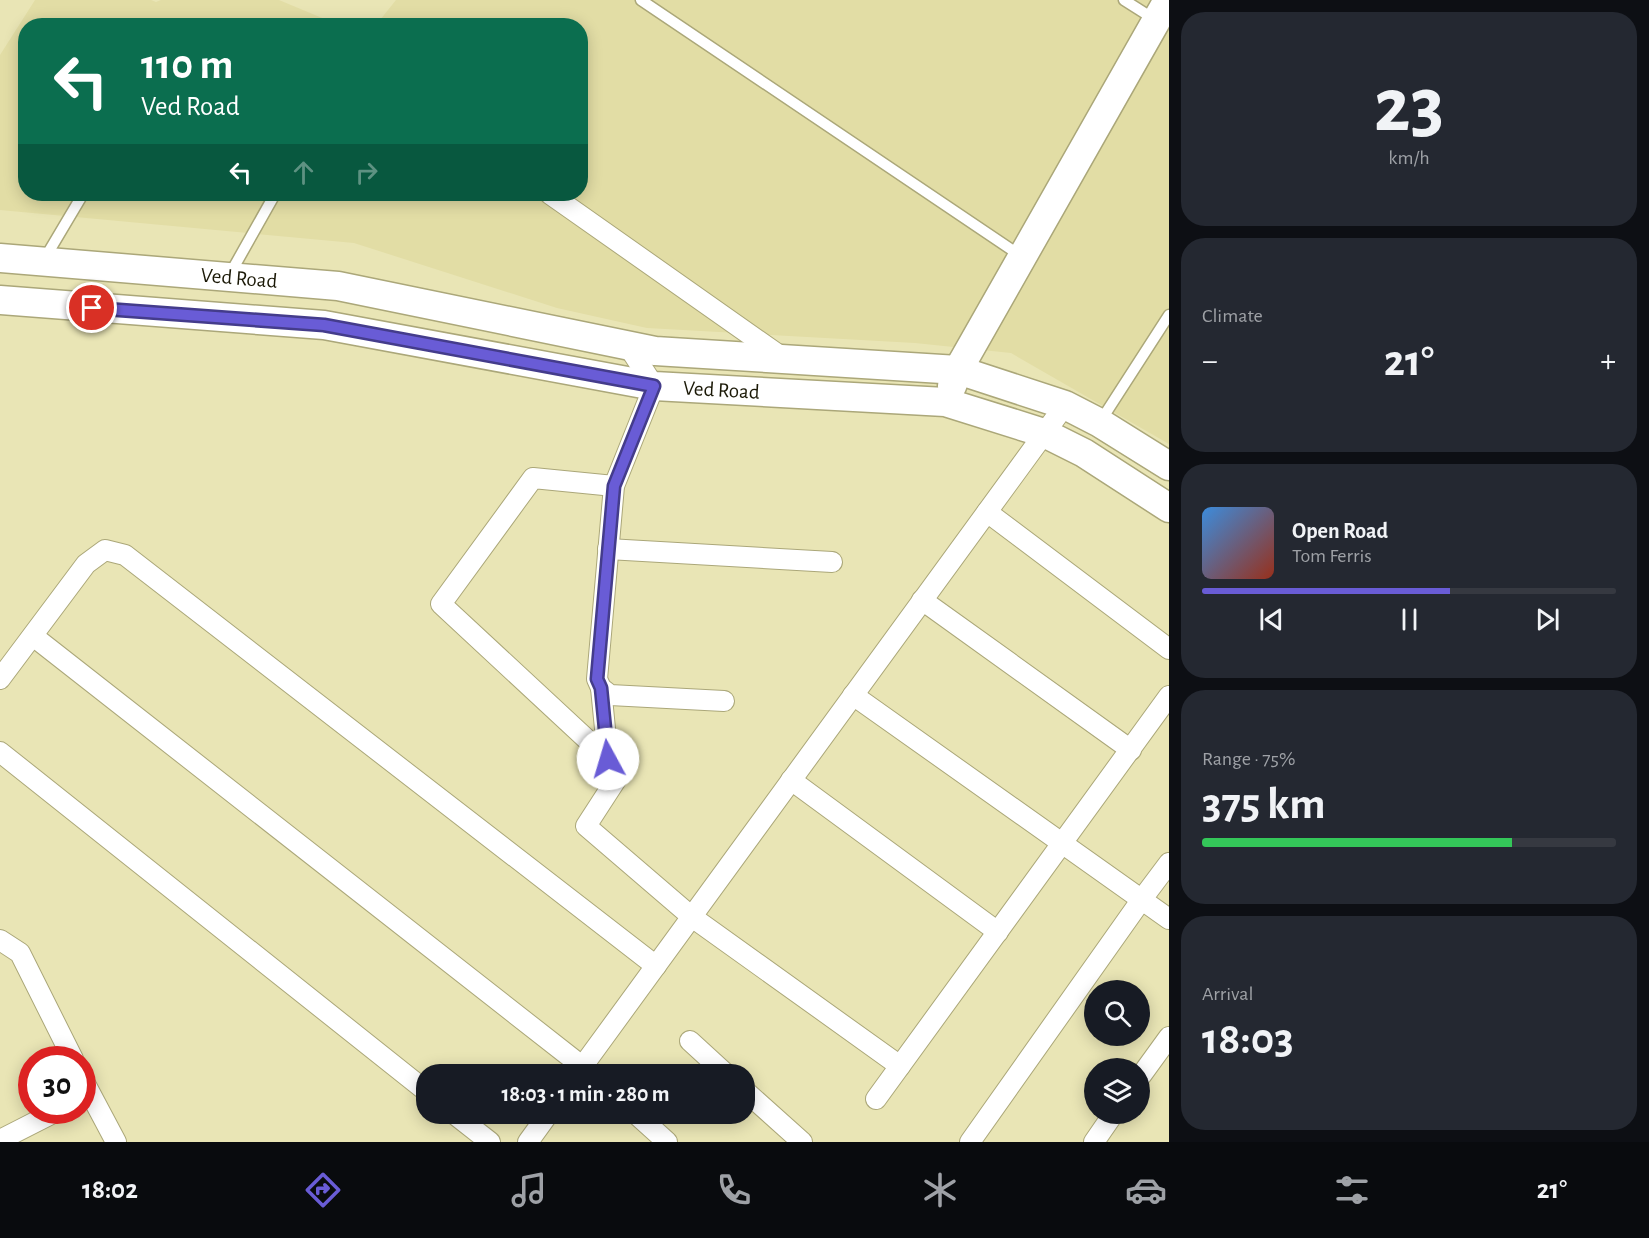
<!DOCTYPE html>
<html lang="en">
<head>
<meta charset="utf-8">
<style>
  body { margin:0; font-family:"Alegreya Sans",sans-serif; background:#242831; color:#f1f3f6; height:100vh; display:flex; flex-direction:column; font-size:22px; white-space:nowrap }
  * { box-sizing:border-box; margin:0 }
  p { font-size:20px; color:#9ea1a6 }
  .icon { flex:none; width:33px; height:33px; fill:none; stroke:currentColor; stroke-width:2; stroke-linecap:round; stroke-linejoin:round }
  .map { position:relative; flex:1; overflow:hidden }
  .side { display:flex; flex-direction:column; gap:12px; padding:12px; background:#0d0f14; width:480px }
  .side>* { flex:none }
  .hud { position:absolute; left:18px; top:18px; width:570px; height:183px; border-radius:24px; box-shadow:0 3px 15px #0003; background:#0b6e4f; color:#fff; overflow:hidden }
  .buttons { position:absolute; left:1084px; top:980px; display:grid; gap:12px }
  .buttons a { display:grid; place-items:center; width:66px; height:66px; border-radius:50%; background:#171b24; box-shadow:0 3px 15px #0003; font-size:30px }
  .speed { position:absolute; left:18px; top:1046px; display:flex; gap:12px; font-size:30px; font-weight:700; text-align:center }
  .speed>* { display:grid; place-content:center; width:78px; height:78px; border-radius:50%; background:#171b24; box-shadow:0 3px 15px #0003; line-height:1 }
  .speed .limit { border:9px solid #d22; background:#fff; color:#111 }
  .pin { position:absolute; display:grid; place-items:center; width:51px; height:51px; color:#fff; margin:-26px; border:3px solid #fff; border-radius:50%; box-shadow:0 2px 6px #0007 }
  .me { position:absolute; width:66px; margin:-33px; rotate:354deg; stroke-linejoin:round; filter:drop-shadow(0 0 4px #0008) }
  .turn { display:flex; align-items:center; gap:21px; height:126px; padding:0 24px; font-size:27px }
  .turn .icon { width:78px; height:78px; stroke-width:2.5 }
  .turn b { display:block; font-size:42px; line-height:51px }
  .lanes { display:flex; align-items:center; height:57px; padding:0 24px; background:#0003; justify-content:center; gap:30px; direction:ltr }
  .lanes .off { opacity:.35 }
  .big { font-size:45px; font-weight:700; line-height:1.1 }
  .side .card { flex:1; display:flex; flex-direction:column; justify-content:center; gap:9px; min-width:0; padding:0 21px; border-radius:24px; background:#242831 }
  .side .dial { align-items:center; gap:0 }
  .dial b { font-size:78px; line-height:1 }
  .song { display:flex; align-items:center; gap:18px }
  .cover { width:72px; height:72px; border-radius:9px; background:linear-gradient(135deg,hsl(210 70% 55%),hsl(10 70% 35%)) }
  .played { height:6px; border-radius:3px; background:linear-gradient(90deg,#695cd6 60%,#363941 60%) }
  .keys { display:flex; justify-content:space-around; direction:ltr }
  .heat { display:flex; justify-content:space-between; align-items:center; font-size:33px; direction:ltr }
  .charge { height:9px; border-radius:4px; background:linear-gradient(90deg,#34c759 75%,#363941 0) }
  .trip { position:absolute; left:416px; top:1064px; width:339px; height:60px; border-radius:24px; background:#171b24; box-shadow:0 3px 15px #0003; font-weight:700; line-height:60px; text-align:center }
  .dock { display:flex; height:96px; justify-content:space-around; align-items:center; background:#090b0e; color:#9ea1a6 }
  .dock .icon { width:42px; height:42px }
  .dock .on { color:#695cd6 }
  .dock b { font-size:27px; color:#f1f3f6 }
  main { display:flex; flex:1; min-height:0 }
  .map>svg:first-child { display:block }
</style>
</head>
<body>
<main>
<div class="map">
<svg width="1169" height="1142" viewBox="0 0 1169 1142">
  <rect width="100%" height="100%" fill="#e9e5b5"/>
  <polygon fill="#e2dda5" points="35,0 151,0 156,2 161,0 279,0 339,25 26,26 26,194 580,194 580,26 376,25 396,0 1169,0 1169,444 1011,353 915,343 647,328 557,308 354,243 0,210 0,55"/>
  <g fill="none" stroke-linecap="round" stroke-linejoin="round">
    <defs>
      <g id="lane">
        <polyline points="641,0 1021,256"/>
        <polyline points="1124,0 1154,19"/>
        <polyline points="45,258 83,194"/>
        <polyline points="230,274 275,194"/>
        <polyline points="1100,422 1169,315"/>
      </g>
      <g id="street">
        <polyline points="550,194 783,358"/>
        <polyline points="628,346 654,386 614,486 597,679 601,688 610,695 724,701"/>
        <polyline points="987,512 1169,649"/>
        <polyline points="608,549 832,562"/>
        <polyline points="922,600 1131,750"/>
        <polyline points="33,636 592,1074"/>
        <polyline points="0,679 86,564 105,550 125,555 656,966"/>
        <polyline points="601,688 608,759 621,772 586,826 692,917 900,1066"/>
        <polyline points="853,695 1169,919"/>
        <polyline points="0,752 426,1091"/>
        <polyline points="608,759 441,604 533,478 614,486"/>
        <polyline points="791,780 998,932"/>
        <polyline points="0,940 20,953 73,1059"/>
        <polyline points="690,1041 726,1074"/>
        <polyline points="577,1074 1065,405"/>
        <polyline points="1140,1077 1169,1037"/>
        <polyline points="82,1078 116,1142"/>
        <polyline points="744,1090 802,1142"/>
        <polyline points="876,1099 1169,696"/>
        <polyline points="453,1113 490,1142"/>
        <polyline points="635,1113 667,1142"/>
        <polyline points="0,1140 59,1110"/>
        <polyline points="528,1142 549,1113"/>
        <polyline points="970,1142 1142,899 1169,863"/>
        <polyline points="1094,1142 1114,1113"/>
      </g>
      <g id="secondary">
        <path id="s1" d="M0,258L338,286L655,351L958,370L1065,405L1100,423L1169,466"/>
        <path id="s2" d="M0,300L324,325L654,386L945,402L1044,433L1084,453L1169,508"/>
        <polyline points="952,386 958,370 1168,0"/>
      </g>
    </defs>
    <use href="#lane" stroke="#aba779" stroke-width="13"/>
    <use href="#street" stroke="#aba779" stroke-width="22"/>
    <use href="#secondary" stroke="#aba779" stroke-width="31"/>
    <use href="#lane" stroke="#fff" stroke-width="10"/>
    <use href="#street" stroke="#fff" stroke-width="20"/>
    <use href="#secondary" stroke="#fff" stroke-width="28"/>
  </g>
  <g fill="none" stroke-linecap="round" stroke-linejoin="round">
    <defs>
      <polyline id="route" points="92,308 324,325 654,386 614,486 597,679 601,688 608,759"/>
    </defs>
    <use href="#route" stroke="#443c8b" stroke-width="15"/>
    <use href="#route" stroke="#695cd6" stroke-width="10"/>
  </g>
  <g text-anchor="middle" stroke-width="4.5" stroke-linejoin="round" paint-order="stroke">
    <g font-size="21" fill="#1b1907" stroke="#f6f2c2">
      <text dy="7" stroke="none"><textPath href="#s1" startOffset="240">Ved Road</textPath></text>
      <text dy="7" stroke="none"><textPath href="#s2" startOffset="728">Ved Road</textPath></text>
    </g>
  </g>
</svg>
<div class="buttons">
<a><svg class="icon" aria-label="search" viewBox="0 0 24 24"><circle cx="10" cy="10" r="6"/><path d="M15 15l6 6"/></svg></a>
<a><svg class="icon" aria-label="layers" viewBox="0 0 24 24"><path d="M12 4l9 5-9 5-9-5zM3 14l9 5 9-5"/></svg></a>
</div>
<div class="speed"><div class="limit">30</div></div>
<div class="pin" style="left:92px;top:308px;background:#d93025"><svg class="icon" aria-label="arrive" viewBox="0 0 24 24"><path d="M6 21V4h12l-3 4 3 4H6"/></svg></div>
<svg class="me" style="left:608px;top:759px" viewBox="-20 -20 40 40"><circle r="19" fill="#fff"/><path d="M0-13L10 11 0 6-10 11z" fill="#695cd6"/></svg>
<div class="trip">18:03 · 1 min · 280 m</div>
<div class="hud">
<div class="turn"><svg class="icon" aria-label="left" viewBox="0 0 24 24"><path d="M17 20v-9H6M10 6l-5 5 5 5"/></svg><div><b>110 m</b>Ved Road</div></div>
<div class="lanes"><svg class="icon" aria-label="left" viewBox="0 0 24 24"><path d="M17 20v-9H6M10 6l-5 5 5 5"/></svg><svg class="icon off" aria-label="ahead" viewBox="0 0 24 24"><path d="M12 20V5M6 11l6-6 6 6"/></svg><svg class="icon off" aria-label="right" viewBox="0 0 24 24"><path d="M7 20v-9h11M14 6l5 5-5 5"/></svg></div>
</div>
</div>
<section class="side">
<div class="card dial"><b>23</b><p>km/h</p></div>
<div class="card"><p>Climate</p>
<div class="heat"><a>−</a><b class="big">21°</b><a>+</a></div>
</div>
<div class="card">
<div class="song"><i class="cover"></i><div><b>Open Road</b><p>Tom Ferris</p></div></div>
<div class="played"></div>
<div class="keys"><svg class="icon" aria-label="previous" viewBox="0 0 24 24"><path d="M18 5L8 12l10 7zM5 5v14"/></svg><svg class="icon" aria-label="pause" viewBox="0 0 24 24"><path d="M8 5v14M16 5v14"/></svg><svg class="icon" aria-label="next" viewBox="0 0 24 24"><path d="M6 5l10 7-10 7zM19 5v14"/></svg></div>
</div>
<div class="card"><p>Range · 75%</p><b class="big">375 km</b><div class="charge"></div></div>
<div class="card"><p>Arrival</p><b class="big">18:03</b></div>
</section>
</main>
<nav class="dock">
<b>18:02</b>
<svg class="icon on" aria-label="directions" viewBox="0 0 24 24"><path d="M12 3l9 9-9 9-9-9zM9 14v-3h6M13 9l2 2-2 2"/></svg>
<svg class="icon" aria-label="music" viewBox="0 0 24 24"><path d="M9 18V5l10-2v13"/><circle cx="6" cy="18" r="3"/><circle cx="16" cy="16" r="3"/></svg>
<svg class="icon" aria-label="phone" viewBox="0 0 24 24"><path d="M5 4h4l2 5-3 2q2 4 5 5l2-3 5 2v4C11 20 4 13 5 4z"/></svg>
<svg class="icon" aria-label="climate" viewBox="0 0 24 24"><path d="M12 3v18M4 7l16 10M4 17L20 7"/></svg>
<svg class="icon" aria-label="car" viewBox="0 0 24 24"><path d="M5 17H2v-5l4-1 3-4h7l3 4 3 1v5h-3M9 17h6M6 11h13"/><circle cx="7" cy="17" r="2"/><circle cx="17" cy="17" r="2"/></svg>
<svg class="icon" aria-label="filters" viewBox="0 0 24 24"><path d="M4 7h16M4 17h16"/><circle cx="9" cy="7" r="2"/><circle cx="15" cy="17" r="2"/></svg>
<b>21°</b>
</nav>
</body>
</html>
